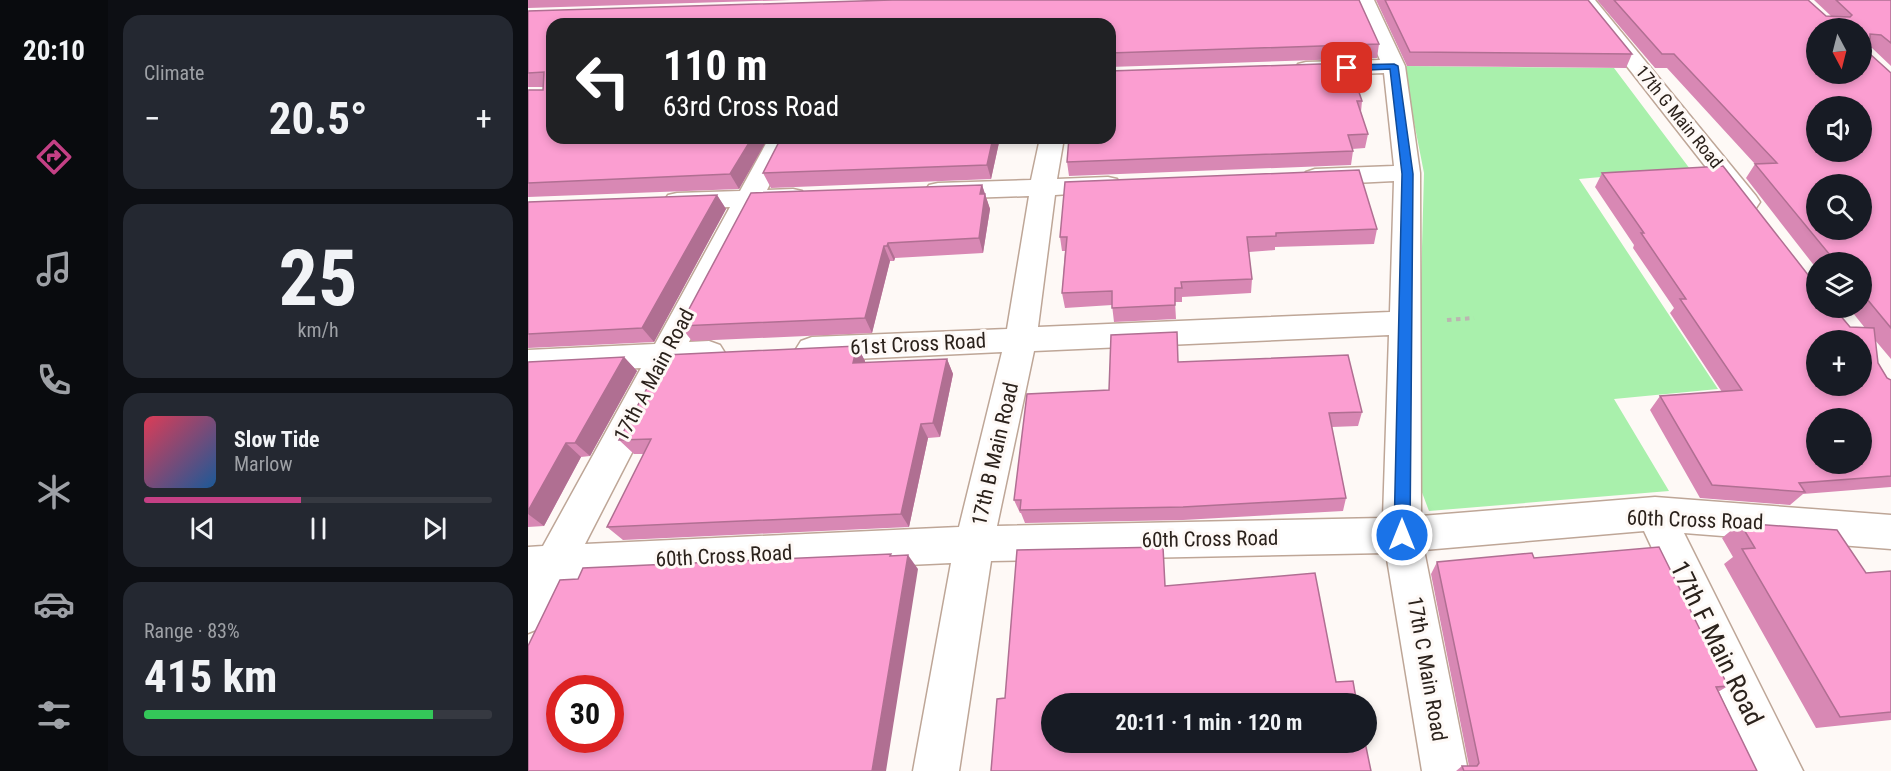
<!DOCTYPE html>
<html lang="en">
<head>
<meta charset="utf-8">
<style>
  body { margin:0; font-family:"Roboto Condensed",sans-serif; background:#242831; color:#f1f3f6; height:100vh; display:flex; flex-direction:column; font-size:22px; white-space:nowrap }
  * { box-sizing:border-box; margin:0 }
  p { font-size:20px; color:#9ea1a6 }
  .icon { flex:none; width:33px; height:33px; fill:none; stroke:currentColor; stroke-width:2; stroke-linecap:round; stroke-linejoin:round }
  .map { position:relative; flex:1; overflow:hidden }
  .panel { display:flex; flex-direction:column; gap:15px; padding:15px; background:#0d0f14; width:420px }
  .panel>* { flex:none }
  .banner { position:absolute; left:18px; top:18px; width:570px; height:126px; border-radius:18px; box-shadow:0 3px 9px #0003; background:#202124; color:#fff; overflow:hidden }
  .needle { width:39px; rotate:173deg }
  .controls { position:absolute; left:1278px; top:18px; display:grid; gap:12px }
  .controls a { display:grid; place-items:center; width:66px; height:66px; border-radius:50%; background:#171b24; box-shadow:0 3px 9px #0003; font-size:30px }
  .speed { position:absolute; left:18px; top:675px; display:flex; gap:12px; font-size:30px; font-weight:700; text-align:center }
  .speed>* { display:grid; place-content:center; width:78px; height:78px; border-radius:50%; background:#171b24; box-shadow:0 3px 9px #0003; line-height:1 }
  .speed .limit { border:9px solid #d22; background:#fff; color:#111 }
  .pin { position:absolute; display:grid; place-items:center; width:51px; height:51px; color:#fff; margin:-26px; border-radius:12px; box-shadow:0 3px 9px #0006 }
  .me { position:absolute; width:66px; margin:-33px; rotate:0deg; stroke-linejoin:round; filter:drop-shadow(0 0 4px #0008) }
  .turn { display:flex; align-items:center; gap:21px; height:126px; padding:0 18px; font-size:27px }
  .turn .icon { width:78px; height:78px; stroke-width:2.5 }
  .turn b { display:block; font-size:42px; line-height:51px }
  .big { font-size:45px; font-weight:700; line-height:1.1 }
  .panel .widget { flex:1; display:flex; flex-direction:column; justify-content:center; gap:9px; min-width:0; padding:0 21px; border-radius:18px; background:#242831 }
  .panel .dial { align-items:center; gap:0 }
  .dial b { font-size:78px; line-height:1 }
  .song { display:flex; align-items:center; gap:18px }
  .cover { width:72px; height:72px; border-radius:9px; background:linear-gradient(135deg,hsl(350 70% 55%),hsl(210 70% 35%)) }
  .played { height:6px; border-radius:3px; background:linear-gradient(90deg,#c44085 45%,#363941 45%) }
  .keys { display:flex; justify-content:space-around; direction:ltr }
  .heat { display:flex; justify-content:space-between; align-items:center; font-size:33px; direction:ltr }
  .charge { height:9px; border-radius:4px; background:linear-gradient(90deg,#34c759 83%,#363941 0) }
  .trip { position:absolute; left:513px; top:693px; width:336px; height:60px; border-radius:30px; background:#171b24; box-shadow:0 3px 9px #0003; font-weight:700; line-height:60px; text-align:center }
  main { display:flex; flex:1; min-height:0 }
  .tab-bar { display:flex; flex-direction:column; width:108px; justify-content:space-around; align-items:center; background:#090b0e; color:#9ea1a6 }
  .tab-bar .icon { width:42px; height:42px }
  .tab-bar .selected { color:#c44085 }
  .tab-bar b { font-size:27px; color:#f1f3f6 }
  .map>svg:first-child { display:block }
</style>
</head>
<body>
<main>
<nav class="tab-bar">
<b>20:10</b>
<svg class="icon selected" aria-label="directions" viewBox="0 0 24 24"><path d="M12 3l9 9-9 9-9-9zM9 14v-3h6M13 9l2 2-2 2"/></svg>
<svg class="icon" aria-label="music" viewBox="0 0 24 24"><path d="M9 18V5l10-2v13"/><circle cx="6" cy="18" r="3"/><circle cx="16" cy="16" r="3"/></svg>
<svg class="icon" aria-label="phone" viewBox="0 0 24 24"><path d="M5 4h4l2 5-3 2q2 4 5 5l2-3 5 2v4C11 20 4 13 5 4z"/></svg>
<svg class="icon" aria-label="climate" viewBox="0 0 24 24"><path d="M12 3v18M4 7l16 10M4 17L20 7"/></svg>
<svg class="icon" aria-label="car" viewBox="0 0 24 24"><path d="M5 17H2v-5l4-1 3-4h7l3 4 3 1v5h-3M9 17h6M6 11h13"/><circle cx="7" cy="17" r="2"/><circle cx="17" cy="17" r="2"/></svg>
<svg class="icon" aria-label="filters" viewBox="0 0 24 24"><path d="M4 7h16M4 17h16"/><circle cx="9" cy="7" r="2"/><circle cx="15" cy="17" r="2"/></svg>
</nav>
<section class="panel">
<div class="widget"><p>Climate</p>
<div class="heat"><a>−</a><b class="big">20.5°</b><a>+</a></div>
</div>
<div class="widget dial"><b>25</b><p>km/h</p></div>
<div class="widget">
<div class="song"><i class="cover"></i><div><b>Slow Tide</b><p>Marlow</p></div></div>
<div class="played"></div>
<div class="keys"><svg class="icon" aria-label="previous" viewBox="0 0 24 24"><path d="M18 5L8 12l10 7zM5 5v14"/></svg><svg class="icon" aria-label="pause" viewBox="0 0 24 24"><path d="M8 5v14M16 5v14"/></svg><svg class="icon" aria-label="next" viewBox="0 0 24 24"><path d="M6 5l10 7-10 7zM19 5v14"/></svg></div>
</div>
<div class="widget"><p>Range · 83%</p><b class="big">415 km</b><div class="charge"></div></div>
</section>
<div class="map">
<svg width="1363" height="771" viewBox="0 0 1363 771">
  <rect width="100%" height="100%" fill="#fef9f6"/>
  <polygon fill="#a9f0ac" points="875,66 1086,68 1162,169 1051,179 1190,389 1086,399 1141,491 901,511 884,466 892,322 896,173"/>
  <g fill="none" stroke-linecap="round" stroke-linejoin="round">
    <defs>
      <g id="street">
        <path d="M826,0H846L877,66L892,173L893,516L1127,497L1363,515V549L1156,533L1275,771H1228L1116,531L896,550L940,771H894L858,553L463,561L431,771H385L423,563L38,581L15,627L0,633V547L15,546L113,368L0,374V350L127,344L202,207L149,209L140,207L136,201L140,195L149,193L212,191L241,138H265L239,190L265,189L274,191L278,197L274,203L230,206L161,342L181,341L192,345L197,353L192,361L181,365L148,367L57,544L431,527L474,352L284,361L273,357L268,349L273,341L284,337L479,329L501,196L410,199L401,197L397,191L401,185L410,183L503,180L512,138H536L529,179L580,177L589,179L593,185L589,191L527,195L510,327L862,312L866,181L787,185L778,182L774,177L778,172L787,169L866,166L856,73L778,76L770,74L767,69L770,64L778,62L852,60ZM861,335L855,518L469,526L506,351Z"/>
        <polygon points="1047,0 1067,0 1228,196 1232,202 1228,208 1219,210 1210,208"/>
      </g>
    </defs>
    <use href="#street" stroke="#bea697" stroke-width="3"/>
    <polyline stroke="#bbb5b1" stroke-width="4" stroke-dasharray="4.5 4.5" stroke-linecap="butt" points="919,320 946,318"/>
    <use href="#street" fill="#fff" fill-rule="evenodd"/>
  </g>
  <g fill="#d888b4">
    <polygon points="0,0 263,0 0,8"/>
    <polygon points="364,0 831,0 851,44 849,58 582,67 582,24 24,24 24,138 240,138 211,189 0,197 0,90 15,90 15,87 0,87 0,11"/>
    <polygon points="848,0 1060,0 1104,54 1098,68 879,66"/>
    <polygon points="1069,0 1280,0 1298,16 1303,16 1286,0 1363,0 1363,66 1344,48 1342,48 1342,54 1363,73 1363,359 1347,340 1350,363 1359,378 1363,380 1363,487 1275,494 1262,505 1172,498 1122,410 1132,396 1194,392 1142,313 1146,308 1105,248 1106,245 1067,187 1074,173 1322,327 1337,328 1321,308 1334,308 1334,262 1288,262 1288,268 1218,178 1227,164 1139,68 1127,68"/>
    <polygon points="582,71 834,101 833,112 840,134 837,148 824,149 825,151 823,165 541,176 539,162"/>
    <polygon points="472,138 463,179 243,188 235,173"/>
    <polygon points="454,185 462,209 455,253 367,258 366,261 362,261 344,333 164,341 152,326"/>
    <polygon points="189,195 198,209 126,342 0,348 0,202"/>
    <polygon points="849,229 846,244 747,247 747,250 721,252 724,279 723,293 654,297 654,302 647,302 648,319 586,322 584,305 537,308 534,293 537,251 534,251 532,237"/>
    <polygon points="329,346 337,361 337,363 419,359 425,374 412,437 400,438 381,527 95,540 79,527 116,454 106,454 91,440"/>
    <polygon points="96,357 109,371 62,456 53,457 16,526 0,527 0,362"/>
    <polygon points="650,362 834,412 830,426 804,427 818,498 815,511 655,520 497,523 493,513 492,513 486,500 581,390"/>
    <polygon points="1212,523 1338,573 1363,571 1363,720 1288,728 1196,564 1205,557 1194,538"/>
    <polygon points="1006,558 1200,686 1190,692 1229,771 928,771 934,766 941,766 903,574 909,562"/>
  </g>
  <g fill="#b06f92">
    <polygon points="224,138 240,138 211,189 202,174"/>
    <polygon points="465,138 472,138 463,179 459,165"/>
    <polygon points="454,185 462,209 455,253 451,238 452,194"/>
    <polygon points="189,195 198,209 126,342 114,328"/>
    <polygon points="360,243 367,258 366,261 359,246"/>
    <polygon points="356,246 362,261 344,333 337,318"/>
    <polygon points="329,346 337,361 333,378 325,363"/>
    <polygon points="96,357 109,371 62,456 47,443"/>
    <polygon points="419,359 425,374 412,437 405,423"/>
    <polygon points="393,424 400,438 381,527 373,514"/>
    <polygon points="38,443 53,457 16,526 0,514 0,511"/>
    <polygon points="380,555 390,569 358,771 344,771"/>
  </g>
  <g fill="#fb9ed1" stroke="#b06f92" stroke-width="1.5" fill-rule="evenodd">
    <polygon points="364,0 831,0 851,44 582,53 582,24 24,24 24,138 224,138 202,174 0,183 0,90 15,90 16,72 0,73 0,11"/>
    <polygon points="857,0 1060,0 1104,54 882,52"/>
    <path d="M1086,0H1280L1298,16L1322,17L1324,15L1308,0H1363V43L1353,35L1342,34V54L1363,73V328L1334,293V262H1302V255L1227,164L1249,163L1146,54H1134ZM1288,28H1334V74H1288ZM1288,106H1334V152H1288ZM1288,184H1334V230H1288Z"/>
    <polygon points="821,63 834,101 829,101 840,134 820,135 825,151 539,162 541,138 582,138 582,71"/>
    <polygon points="253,138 465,138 459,165 235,173"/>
    <path d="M1195,166L1288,285V308H1306L1322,327L1346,328L1350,363L1359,378L1363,380V476L1271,483L1277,492L1184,485L1132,396L1214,390L1152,299H1158L1113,233H1116L1074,173ZM1288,340H1334V386H1288ZM1288,418H1334V464H1288Z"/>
    <polygon points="831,170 849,229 748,233 748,236 719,237 724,279 653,282 654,288 647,288 647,305 584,308 584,291 534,293 539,237 532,237 537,182"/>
    <polygon points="454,185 452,194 457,194 451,238 360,243 359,246 356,246 337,318 152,326 223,193"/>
    <polygon points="189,195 114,328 0,334 0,202"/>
    <polygon points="649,332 650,362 820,355 834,412 801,413 818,498 655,507 492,510 493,500 486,500 499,394 581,390 583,335"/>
    <polygon points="329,346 325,363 419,359 405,423 393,424 373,514 79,527 123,439 91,440 137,355"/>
    <polygon points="96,357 47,443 38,443 0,511 0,362"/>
    <polygon points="1212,523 1309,530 1338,573 1363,571 1363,712 1312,717 1214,549 1227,548"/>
    <polygon points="635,547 637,586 787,573 808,682 825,681 829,704 524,704 524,742 837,742 843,771 463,771 469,699 477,698 489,550"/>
    <polygon points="1131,547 1200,686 1188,687 1229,771 936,771 934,766 949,766 951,763 909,562 1004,553 1006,558"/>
    <path d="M363,554L362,556L380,555L344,771H0V646L32,580L50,579L55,568ZM32,688H82V740H32Z"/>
  </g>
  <polygon fill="#1a73e8" stroke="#114b97" stroke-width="1.5" points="866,64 870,66 885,174 882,535 880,540 874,542 869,540 866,535 874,174 862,69 819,71 814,68 819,65"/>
  <g text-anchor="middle" stroke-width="6" stroke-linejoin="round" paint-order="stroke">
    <g font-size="18" fill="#2b221c" stroke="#fef9f6">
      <text transform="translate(1151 117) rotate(51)" y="6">17th G Main Road</text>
    </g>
    <g font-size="21" fill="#2b221c" stroke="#fef9f6">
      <text transform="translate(390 344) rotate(-3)" y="7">61st Cross Road</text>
      <text transform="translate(126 375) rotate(-62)" y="7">17th A Main Road</text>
      <text transform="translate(467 454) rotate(-77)" y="7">17th B Main Road</text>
      <text transform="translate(1167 520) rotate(2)" y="7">60th Cross Road</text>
      <text transform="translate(682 539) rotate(-1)" y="7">60th Cross Road</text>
      <text transform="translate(196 556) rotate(-3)" y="7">60th Cross Road</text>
      <text transform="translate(899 669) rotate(80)" y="7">17th C Main Road</text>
    </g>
    <g font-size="26" fill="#2b221c" stroke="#fef9f6">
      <text transform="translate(1189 643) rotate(64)" y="9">17th F Main Road</text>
    </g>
  </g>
</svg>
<div class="controls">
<a><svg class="needle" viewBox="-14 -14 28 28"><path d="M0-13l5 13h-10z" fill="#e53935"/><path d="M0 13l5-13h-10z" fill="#9ea1a6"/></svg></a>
<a><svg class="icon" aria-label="sound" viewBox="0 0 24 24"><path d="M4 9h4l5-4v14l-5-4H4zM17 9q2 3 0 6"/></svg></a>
<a><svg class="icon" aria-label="search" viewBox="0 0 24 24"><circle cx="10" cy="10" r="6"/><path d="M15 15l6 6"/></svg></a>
<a><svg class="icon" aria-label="layers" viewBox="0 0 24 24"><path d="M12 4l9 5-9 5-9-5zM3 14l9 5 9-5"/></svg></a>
<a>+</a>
<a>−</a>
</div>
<div class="speed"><div class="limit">30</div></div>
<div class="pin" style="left:819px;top:68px;background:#d93025"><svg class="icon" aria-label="arrive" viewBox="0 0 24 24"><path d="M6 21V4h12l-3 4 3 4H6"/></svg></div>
<svg class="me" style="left:874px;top:535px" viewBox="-20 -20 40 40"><circle r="17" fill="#1a73e8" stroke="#fff" stroke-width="3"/><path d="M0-11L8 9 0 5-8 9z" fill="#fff"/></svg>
<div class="trip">20:11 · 1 min · 120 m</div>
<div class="banner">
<div class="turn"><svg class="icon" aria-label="left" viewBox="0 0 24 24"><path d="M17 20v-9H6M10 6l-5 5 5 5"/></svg><div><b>110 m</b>63rd Cross Road</div></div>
</div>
</div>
</main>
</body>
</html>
